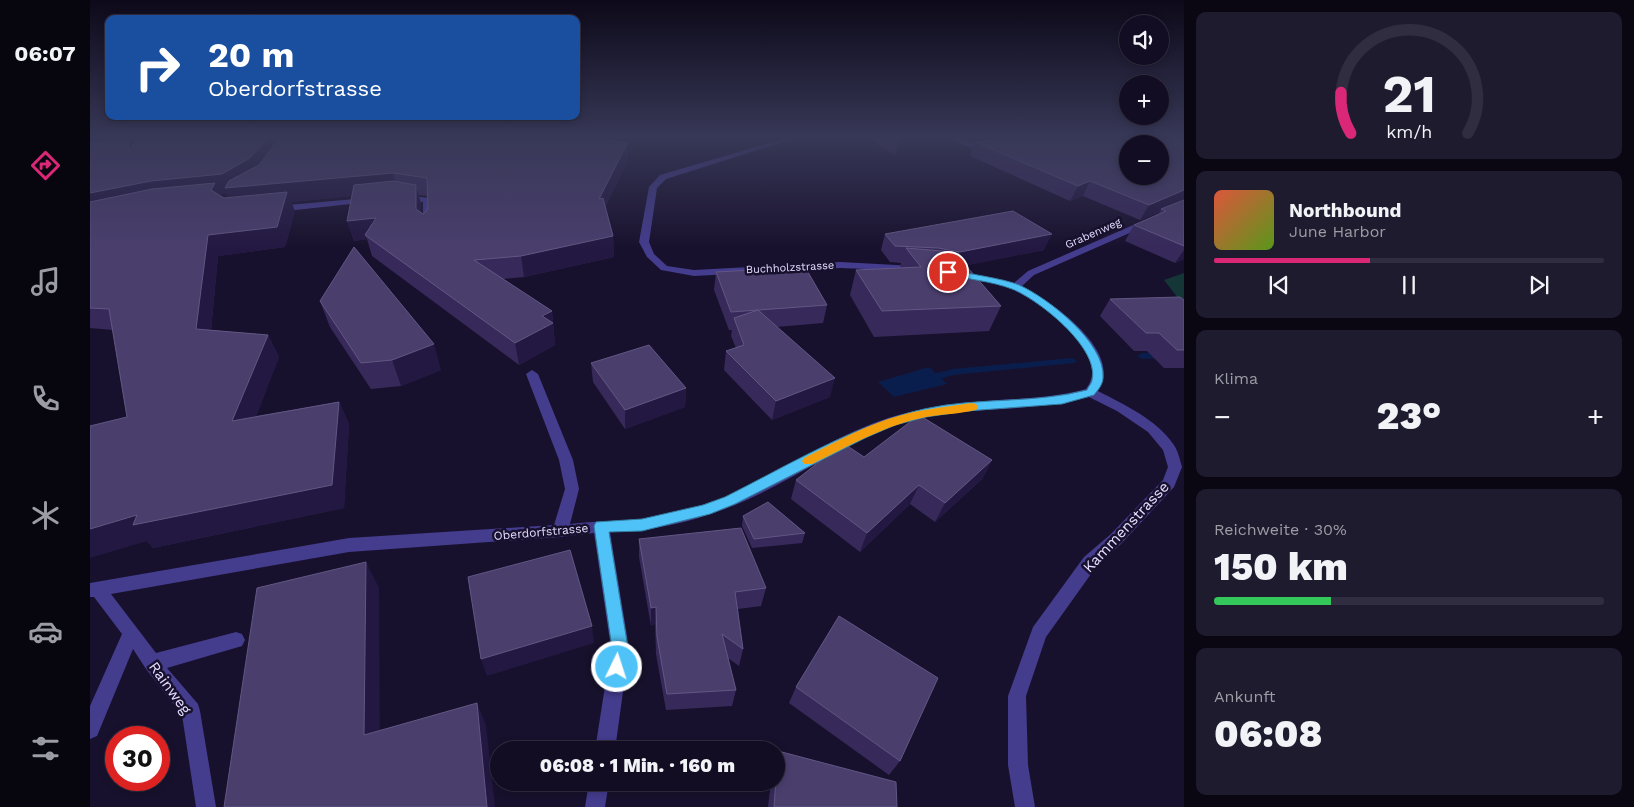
<!DOCTYPE html>
<html lang="de">
<head>
<meta charset="utf-8">
<style>
  body { margin:0; font-family:"Work Sans",sans-serif; background:#1f1b2f; color:#f1f3f6; height:100vh; display:flex; flex-direction:column; font-size:19px; white-space:nowrap }
  * { box-sizing:border-box; margin:0 }
  p { font-size:16px; color:#9c9ca5 }
  .icon { flex:none; width:28px; height:28px; fill:none; stroke:currentColor; stroke-width:2; stroke-linecap:round; stroke-linejoin:round }
  .map { position:relative; flex:1; overflow:hidden }
  .panel { display:flex; flex-direction:column; gap:12px; padding:12px; background:#0a0713; width:450px }
  .panel>* { flex:none }
  .top-card { position:absolute; left:15px; top:15px; width:475px; height:105px; border-radius:10px; box-shadow:0 2px 8px #0003,0 0 0 1px #312d40; background:#1a4fa0; color:#fff; overflow:hidden }
  .tools { position:absolute; left:1029px; top:15px; display:grid; gap:10px }
  .tools a { display:grid; place-items:center; width:50px; height:50px; border-radius:50%; background:#120d22; box-shadow:0 2px 8px #0003,0 0 0 1px #312d40; font-size:25px }
  .speed { position:absolute; left:15px; top:726px; display:flex; gap:10px; font-size:25px; font-weight:700; text-align:center }
  .speed>* { display:grid; place-content:center; width:65px; height:65px; border-radius:50%; background:#120d22; box-shadow:0 2px 8px #0003,0 0 0 1px #312d40; line-height:1 }
  .speed .limit { border:8px solid #d22; background:#fff; color:#111 }
  .pin { position:absolute; display:grid; place-items:center; width:42px; height:42px; color:#fff; margin:-21px; border:2px solid #fff; border-radius:50%; box-shadow:0 1px 5px #0007 }
  .me { position:absolute; width:55px; margin:-28px; rotate:4deg; stroke-linejoin:round; filter:drop-shadow(0 0 4px #0008) }
  .turn { display:flex; align-items:center; gap:18px; height:105px; padding:0 20px; font-size:22px }
  .turn .icon { width:65px; height:65px; stroke-width:2.5 }
  .turn b { display:block; font-size:35px; line-height:42px }
  .big { font-size:38px; font-weight:800; line-height:1.1 }
  .panel .tile { flex:1; display:flex; flex-direction:column; justify-content:center; gap:8px; min-width:0; padding:0 18px; border-radius:10px; background:#1f1b2f }
  .panel .dial { align-items:center; gap:0 }
  .dial svg { height:130px; overflow:visible; fill:none; stroke:#312d40; stroke-width:7; stroke-linecap:round; text-anchor:middle }
  .dial text { fill:#f1f3f6; stroke:none }
  .song { display:flex; align-items:center; gap:15px }
  .cover { width:60px; height:60px; border-radius:8px; background:linear-gradient(135deg,hsl(10 70% 55%),hsl(90 70% 35%)) }
  .played { height:5px; border-radius:2px; background:linear-gradient(90deg,#db2777 40%,#312d40 40%) }
  .keys { display:flex; justify-content:space-around; direction:ltr }
  .heat { display:flex; justify-content:space-between; align-items:center; font-size:28px; direction:ltr }
  .charge { height:8px; border-radius:4px; background:linear-gradient(90deg,#34c759 30%,#312d40 0) }
  .trip { position:absolute; left:400px; top:741px; width:295px; height:50px; border-radius:25px; background:#120d22; box-shadow:0 2px 8px #0003,0 0 0 1px #312d40; font-weight:800; line-height:50px; text-align:center }
  main { display:flex; flex:1; min-height:0 }
  .tabs { display:flex; flex-direction:column; width:90px; justify-content:space-around; align-items:center; background:#07050e; color:#9c9ca5 }
  .tabs .icon { width:35px; height:35px }
  .tabs .current { color:#db2777 }
  .tabs b { font-size:22px; color:#f1f3f6 }
  .map>svg:first-child { display:block }
</style>
</head>
<body>
<main>
<nav class="tabs">
<b>06:07</b>
<svg class="icon current" aria-label="directions" viewBox="0 0 24 24"><path d="M12 3l9 9-9 9-9-9zM9 14v-3h6M13 9l2 2-2 2"/></svg>
<svg class="icon" aria-label="music" viewBox="0 0 24 24"><path d="M9 18V5l10-2v13"/><circle cx="6" cy="18" r="3"/><circle cx="16" cy="16" r="3"/></svg>
<svg class="icon" aria-label="phone" viewBox="0 0 24 24"><path d="M5 4h4l2 5-3 2q2 4 5 5l2-3 5 2v4C11 20 4 13 5 4z"/></svg>
<svg class="icon" aria-label="climate" viewBox="0 0 24 24"><path d="M12 3v18M4 7l16 10M4 17L20 7"/></svg>
<svg class="icon" aria-label="car" viewBox="0 0 24 24"><path d="M5 17H2v-5l4-1 3-4h7l3 4 3 1v5h-3M9 17h6M6 11h13"/><circle cx="7" cy="17" r="2"/><circle cx="17" cy="17" r="2"/></svg>
<svg class="icon" aria-label="filters" viewBox="0 0 24 24"><path d="M4 7h16M4 17h16"/><circle cx="9" cy="7" r="2"/><circle cx="15" cy="17" r="2"/></svg>
</nav>
<div class="map">
<svg width="1094" height="807" viewBox="0 0 1094 807">
  <rect width="100%" height="100%" fill="#18112d"/>
  <polygon fill="#143637" points="1094,273 1094,306 1074,280"/>
  <polygon fill="#0a1e4d" points="839,367 857,384 804,397 788,382"/>
  <g fill="none" stroke-linecap="round" stroke-linejoin="round">
    <g fill="#0a1e4d" fill-rule="evenodd">
      <polygon points="1094,351 1094,357 1052,359 1047,356 1052,353"/>
      <polygon points="981,358 985,359 986,361 985,363 863,375 834,384 829,380 830,377 863,369"/>
    </g>
    <g fill="#443c8d" fill-rule="evenodd">
      <polygon points="703,136 712,136 576,179 567,188 559,242 564,254 577,266 604,270 750,262 825,266 830,269 828,271 750,268 604,276 571,270 557,257 549,242 559,187 570,175"/>
      <path d="M859,136H866L882,143L904,147C892,154 868,144 859,136Z"/>
      <polygon points="311,195 340,198 340,229 333,227 333,202 311,199"/>
      <polygon points="276,198 280,200 279,202 187,212 183,209 187,206"/>
      <path d="M1057,219L1060,220V224L944,275L932,286C961,301 1035,352 1008,391C1035,405 1066,419 1084,445C1088,451 1090,460 1092,467L1084,487L1031,544L1006,567L956,637L936,696L938,765L945,807H925L918,765V696L943,627L994,557L1021,534L1073,480L1078,467L1073,450L1058,432L1027,411L999,397C936,415 867,403 804,426C748,446 699,483 645,505C604,522 563,531 520,532L539,648L525,750H505L521,648L504,533L470,537L259,552L21,594L66,653L146,632L152,634L155,640L152,646L77,668L108,704L110,711L126,807H106L92,715L56,669L43,649L7,736L0,739V706L32,634L4,597H0V583L259,538L464,525L475,489L469,460L436,374L442,370L448,374L483,460L489,489L480,524C504,521 527,521 551,519C579,516 609,507 635,497C690,474 742,436 798,418C823,410 850,406 876,403C916,398 957,400 996,389C1024,354 949,301 922,289C904,281 884,281 866,276L864,274L869,271L924,283L938,271Z"/>
      <polygon points="499,782 519,782 515,807 495,807"/>
    </g>
  </g>
  <g fill="#372a5b" fill-rule="evenodd">
    <path d="M0,136H46L47,140L109,136H184L183,137L186,143L538,160L515,207L523,236L524,257L434,277L413,279L462,311L465,345L429,365L282,256L277,239L264,241L257,221L262,196L201,202L205,211L195,247L128,256L121,330L178,335L189,357L166,416L249,402L259,424L254,508L63,548L57,541L23,330L0,328ZM130,194H137L139,198H134L131,196ZM329,195L338,196V209L333,214L331,212V204Z"/>
    <polygon points="776,136 810,136 805,155 776,137"/>
    <polygon points="1094,136 1094,259 1085,263 1035,241 1044,225 1068,214 1070,212 1050,220 993,196 980,201 880,156 885,142"/>
    <polygon points="795,234 954,250 876,265 911,306 899,331 784,337 760,295 766,270 810,268 811,263 800,262 791,250"/>
    <polygon points="626,272 737,305 733,323 686,327 740,397 682,420 634,370 636,351 646,348 641,336 642,330 639,330 624,290"/>
    <polygon points="1020,299 1094,300 1094,368 1074,368 1057,351 1044,351 1010,316"/>
    <polygon points="230,301 351,370 311,386 281,389 240,327"/>
    <polygon points="501,363 596,388 595,407 535,429 503,382"/>
    <polygon points="774,457 902,460 892,479 845,522 820,504 770,552 701,499 706,480"/>
    <polygon points="653,516 715,533 712,543 662,548 652,526"/>
    <polygon points="549,539 676,588 671,606 648,609 653,649 649,666 638,658 646,690 642,706 576,710 566,654 565,624 561,626 549,557"/>
    <polygon points="706,687 810,761 799,775 699,703"/>
    <polygon points="688,751 807,807 678,807 681,782 686,782 686,756"/>
  </g>
  <g fill="#231841">
    <polygon points="0,136 46,136 48,155 0,154"/>
    <polygon points="179,136 184,136 183,137 187,147 303,173 308,192 201,202 205,211 195,247 128,256 119,351 106,329 118,235 143,207 137,194 130,194 134,202 0,215 0,193"/>
    <polygon points="538,142 538,160 509,218 509,199"/>
    <polygon points="1000,181 993,196 980,201 988,186"/>
    <polygon points="326,185 331,204 331,229 326,209"/>
    <polygon points="1094,190 1094,201 1071,209 1070,212 1050,220 1059,205"/>
    <polygon points="286,218 275,235 277,239 264,241 257,221"/>
    <polygon points="962,234 954,250 864,268 870,252"/>
    <polygon points="523,236 524,257 434,277 431,256"/>
    <polygon points="1094,250 1094,259 1085,263"/>
    <polygon points="462,311 465,345 429,365 425,343 452,316"/>
    <polygon points="178,335 189,357 156,443 142,421"/>
    <polygon points="344,344 351,370 311,386 302,360"/>
    <polygon points="745,378 740,397 682,420 686,401"/>
    <polygon points="596,388 595,407 535,429 535,410"/>
    <polygon points="249,402 259,424 254,508 63,548 57,541 0,558 0,529"/>
    <polygon points="902,460 892,479 845,522 855,503"/>
    <polygon points="829,485 820,504 770,552 777,533"/>
    <polygon points="276,562 289,588 290,756 274,735"/>
    <polygon points="566,607 565,624 561,626 561,608"/>
    <polygon points="502,626 504,643 397,676 391,659"/>
    <polygon points="387,703 396,725 405,807 397,807"/>
  </g>
  <g fill="#4a3e6d" stroke="#625784" fill-rule="evenodd">
    <polygon points="109,136 179,136 160,158 132,174 61,181 0,193 0,143 38,137 39,151 48,138"/>
    <polygon points="191,136 459,136 538,142 509,199 513,198 523,236 431,256 384,260 462,311 452,316 463,323 425,343 275,235 286,218 257,221 264,185 303,181 326,185 326,209 333,214 338,209 337,178 303,173 135,188 139,181 169,165"/>
    <polygon points="801,136 810,136 809,140"/>
    <path d="M934,136H1094V190L1059,205L1000,181L988,186L885,142ZM1038,144H1070V176H1038Z"/>
    <polygon points="125,183 121,190 134,198 197,192 187,227 118,235 106,329 178,335 142,421 249,402 242,485 43,525 47,515 0,529 0,426 37,417 19,309 0,308 0,202 62,189"/>
    <polygon points="1094,200 1094,246 1044,225 1076,211 1071,209"/>
    <polygon points="923,211 962,234 870,252 848,248 805,246 795,234"/>
    <polygon points="264,247 344,344 302,360 271,363 230,301"/>
    <polygon points="816,248 864,252 911,306 792,311 766,270 831,267"/>
    <polygon points="715,267 737,305 641,312 626,272"/>
    <polygon points="1090,297 1094,300 1094,350 1087,350 1069,333 1056,333 1020,299"/>
    <polygon points="668,310 745,378 686,401 636,351 654,345 644,318"/>
    <polygon points="559,345 596,388 535,410 501,363"/>
    <polygon points="829,415 902,460 855,503 829,485 777,533 706,480 753,443 774,457"/>
    <polygon points="678,502 715,533 664,539 653,516"/>
    <polygon points="651,528 676,588 645,592 653,649 632,634 646,690 577,694 567,637 566,607 561,608 549,539"/>
    <polygon points="480,550 502,626 391,659 378,577"/>
    <polygon points="276,562 274,735 387,703 397,807 134,807 167,588"/>
    <polygon points="749,616 848,678 810,761 706,687"/>
    <polygon points="688,751 806,782 807,807 684,807"/>
  </g>
  <linearGradient id="sky" x2="0" y2="1"><stop stop-color="#0d0919"/><stop offset="0.55" stop-color="#373857"/><stop offset="1" stop-color="#373857" stop-opacity="0"/></linearGradient>
  <rect width="1094" height="249" fill="url(#sky)"/>
  <path fill="#4fc3f7" stroke="#337fa1" d="M858,269C877,274 912,278 929,285C958,298 1016,343 1013,378C1013,384 1008,390 1004,395L972,404L876,411L836,417L805,425L775,438L645,504L620,514L552,531L519,532L538,648L533,673L527,675L521,673L519,667L522,648L504,526L506,522L552,519L613,505L635,497C699,465 764,425 834,409C887,397 944,404 997,390C998,387 1002,383 1002,380C1010,348 948,299 922,289C901,281 876,279 854,274L853,272Z"/>
  <path fill="#f59e0b" d="M882,403L886,404L888,407L886,410C870,414 852,414 836,417C795,425 759,446 722,464H714L712,461L714,458C741,444 769,429 798,419C825,410 853,407 882,403Z"/>
  <g text-anchor="middle" stroke-width="5" stroke-linejoin="round" paint-order="stroke">
    <g font-size="11" fill="#e4ddff" stroke="#18112d">
      <text transform="translate(1003 233) rotate(-24)" y="4">Grabenweg</text>
      <text transform="translate(700 267) rotate(-3)" y="4">Buchholzstrasse</text>
    </g>
    <g font-size="12" fill="#e4ddff" stroke="#18112d">
      <text transform="translate(451 532) rotate(-5)" y="4">Oberdorfstrasse</text>
    </g>
    <g font-size="15" fill="#e4ddff" stroke="#18112d">
      <text transform="translate(1036 527) rotate(-47)" y="5">Kammenstrasse</text>
      <text transform="translate(80 688) rotate(54)" y="5">Rainweg</text>
    </g>
  </g>
</svg>
<div class="tools">
<a><svg class="icon" aria-label="sound" viewBox="0 0 24 24"><path d="M4 9h4l5-4v14l-5-4H4zM17 9q2 3 0 6"/></svg></a>
<a>+</a>
<a>−</a>
</div>
<div class="speed"><div class="limit">30</div></div>
<div class="pin" style="left:858px;top:272px;background:#d93025"><svg class="icon" aria-label="arrive" viewBox="0 0 24 24"><path d="M6 21V4h12l-3 4 3 4H6"/></svg></div>
<svg class="me" style="left:527px;top:667px" viewBox="-20 -20 40 40"><circle r="17" fill="#4fc3f7" stroke="#fff" stroke-width="3"/><path d="M0-11L8 9 0 5-8 9z" fill="#fff"/></svg>
<div class="trip">06:08 · 1 Min. · 160 m</div>
<div class="top-card">
<div class="turn"><svg class="icon" aria-label="right" viewBox="0 0 24 24"><path d="M7 20v-9h11M14 6l5 5-5 5"/></svg><div><b>20 m</b>Oberdorfstrasse</div></div>
</div>
</div>
<section class="panel">
<div class="tile dial"><svg viewBox="0 0 100 80">
<path d="M14 69A42 42 0 1 1 86 69"/>
<path d="M14 69A42 42 0 0 1 8 44" stroke="#db2777"/>
<text x="50" y="56" font-size="32" font-weight="700">21</text>
<text x="50" y="72" font-size="11">km/h</text>
</svg></div>
<div class="tile">
<div class="song"><i class="cover"></i><div><b>Northbound</b><p>June Harbor</p></div></div>
<div class="played"></div>
<div class="keys"><svg class="icon" aria-label="previous" viewBox="0 0 24 24"><path d="M18 5L8 12l10 7zM5 5v14"/></svg><svg class="icon" aria-label="pause" viewBox="0 0 24 24"><path d="M8 5v14M16 5v14"/></svg><svg class="icon" aria-label="next" viewBox="0 0 24 24"><path d="M6 5l10 7-10 7zM19 5v14"/></svg></div>
</div>
<div class="tile"><p>Klima</p>
<div class="heat"><a>−</a><b class="big">23°</b><a>+</a></div>
</div>
<div class="tile"><p>Reichweite · 30%</p><b class="big">150 km</b><div class="charge"></div></div>
<div class="tile"><p>Ankunft</p><b class="big">06:08</b></div>
</section>
</main>
</body>
</html>
